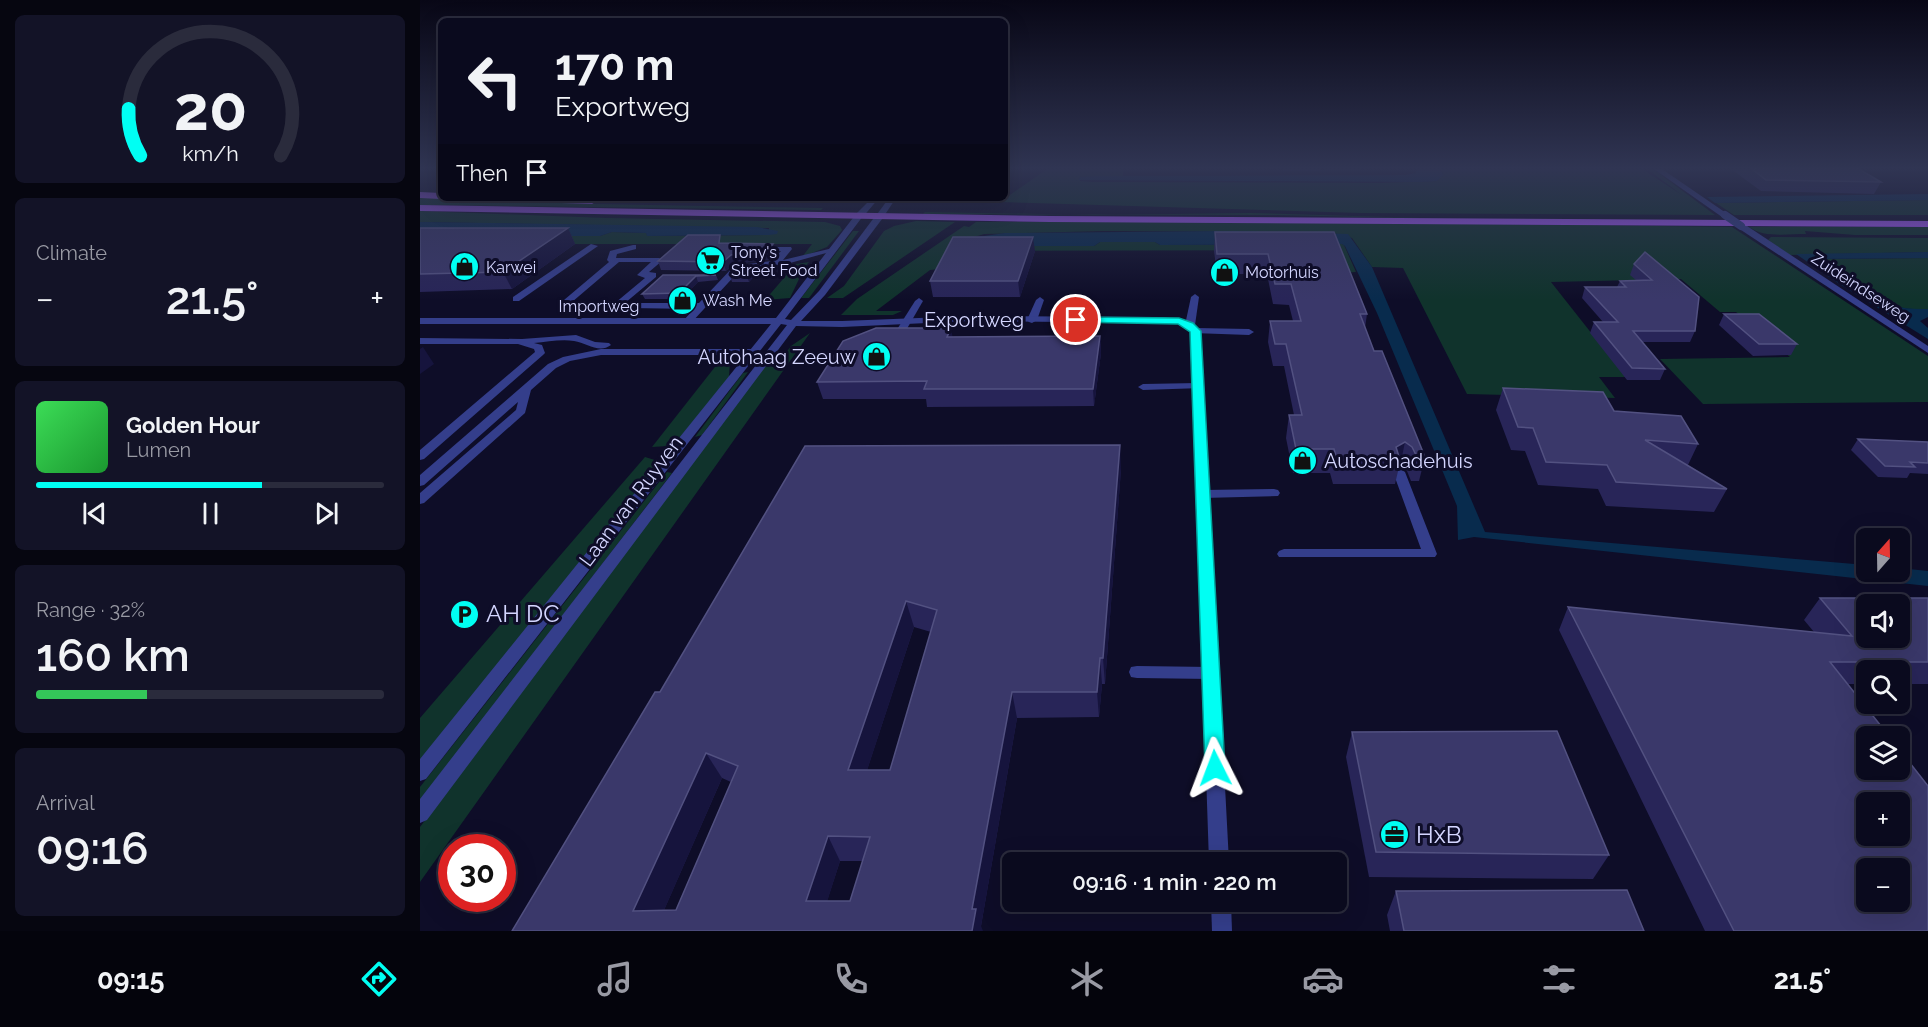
<!DOCTYPE html>
<html lang="en">
<head>
<meta charset="utf-8">
<style>
  body { margin:0; font-family:Raleway,sans-serif; background:#131327; color:#f1f3f6; height:100vh; display:flex; flex-direction:column; font-size:22px; white-space:nowrap }
  * { box-sizing:border-box; margin:0 }
  p { font-size:20px; color:#999aa4 }
  .icon { flex:none; width:33px; height:33px; fill:none; stroke:currentColor; stroke-width:2; stroke-linecap:round; stroke-linejoin:round }
  .map { position:relative; flex:1; overflow:hidden }
  .details { display:flex; flex-direction:column; gap:15px; padding:15px; background:#060610; width:420px }
  .details>* { flex:none }
  .guide { position:absolute; left:18px; top:18px; width:570px; height:183px; border-radius:9px; box-shadow:0 6px 24px #0002,0 0 0 2px #2a2b3c; background:#0a0a1e; color:#f1f3f6; overflow:hidden }
  .needle { width:39px; rotate:20deg }
  .buttons { position:absolute; left:1436px; top:528px; display:grid; gap:12px }
  .buttons a { display:grid; place-items:center; width:54px; height:54px; border-radius:9px; background:#0a0a1e; box-shadow:0 6px 24px #0002,0 0 0 2px #2a2b3c; font-size:30px }
  .speed { position:absolute; left:18px; top:834px; display:flex; gap:12px; font-size:30px; font-weight:700; text-align:center }
  .speed>* { display:grid; place-content:center; width:78px; height:78px; border-radius:50%; background:#0a0a1e; box-shadow:0 6px 24px #0002,0 0 0 2px #2a2b3c; line-height:1 }
  .speed .limit { border:9px solid #d22; background:#fff; color:#111 }
  .pin { position:absolute; display:grid; place-items:center; width:51px; height:51px; color:#fff; margin:-26px; border:3px solid #fff; border-radius:50%; box-shadow:0 2px 6px #0007 }
  .me { position:absolute; width:66px; margin:-33px; rotate:357deg; stroke-linejoin:round; filter:drop-shadow(0 0 4px #0008) }
  .turn { display:flex; align-items:center; gap:21px; height:126px; padding:0 18px; font-size:27px }
  .turn .icon { width:78px; height:78px; stroke-width:2.5 }
  .turn b { display:block; font-size:42px; line-height:51px }
  .then { display:flex; align-items:center; height:57px; padding:0 18px; background:#0003; gap:12px; font-size:22px }
  .big { font-size:45px; font-weight:600; line-height:1.1 }
  .details .widget { flex:1; display:flex; flex-direction:column; justify-content:center; gap:9px; min-width:0; padding:0 21px; border-radius:9px; background:#131327 }
  .details .dial { align-items:center; gap:0 }
  .dial svg { height:156px; overflow:visible; fill:none; stroke:#2a2b3c; stroke-width:7; stroke-linecap:round; text-anchor:middle }
  .dial text { fill:#f1f3f6; stroke:none }
  .song { display:flex; align-items:center; gap:18px }
  .cover { width:72px; height:72px; border-radius:9px; background:linear-gradient(135deg,hsl(130 70% 55%),hsl(130 70% 35%)) }
  .played { height:6px; border-radius:3px; background:linear-gradient(90deg,#00fff3 65%,#2a2b3c 65%) }
  .keys { display:flex; justify-content:space-around; direction:ltr }
  .heat { display:flex; justify-content:space-between; align-items:center; font-size:33px; direction:ltr }
  .charge { height:9px; border-radius:4px; background:linear-gradient(90deg,#34c759 32%,#2a2b3c 0) }
  .trip { position:absolute; left:582px; top:852px; width:345px; height:60px; border-radius:9px; background:#0a0a1e; box-shadow:0 6px 24px #0002,0 0 0 2px #2a2b3c; font-weight:600; line-height:60px; text-align:center }
  .tab-bar { display:flex; height:96px; justify-content:space-around; align-items:center; background:#04040c; color:#999aa4 }
  .tab-bar .icon { width:42px; height:42px }
  .tab-bar .current { color:#00fff3 }
  .tab-bar b { font-size:27px; color:#f1f3f6 }
  main { display:flex; flex:1; min-height:0 }
  .map>svg:first-child { display:block }
</style>
</head>
<body>
<main>
<section class="details">
<div class="widget dial"><svg viewBox="0 0 100 80">
<path d="M14 69A42 42 0 1 1 86 69"/>
<path d="M14 69A42 42 0 0 1 8 45" stroke="#00fff3"/>
<text x="50" y="56" font-size="32" font-weight="700">20</text>
<text x="50" y="72" font-size="11">km/h</text>
</svg></div>
<div class="widget"><p>Climate</p>
<div class="heat"><a>−</a><b class="big">21.5°</b><a>+</a></div>
</div>
<div class="widget">
<div class="song"><i class="cover"></i><div><b>Golden Hour</b><p>Lumen</p></div></div>
<div class="played"></div>
<div class="keys"><svg class="icon" aria-label="previous" viewBox="0 0 24 24"><path d="M18 5L8 12l10 7zM5 5v14"/></svg><svg class="icon" aria-label="pause" viewBox="0 0 24 24"><path d="M8 5v14M16 5v14"/></svg><svg class="icon" aria-label="next" viewBox="0 0 24 24"><path d="M6 5l10 7-10 7zM19 5v14"/></svg></div>
</div>
<div class="widget"><p>Range · 32%</p><b class="big">160 km</b><div class="charge"></div></div>
<div class="widget"><p>Arrival</p><b class="big">09:16</b></div>
</section>
<div class="map">
<svg width="1508" height="931" viewBox="0 0 1508 931">
  <rect width="100%" height="100%" fill="#0e0d28"/>
  <g fill="#10332c">
    <polygon points="627,169 703,169 703,176 659,178 660,181 673,182 960,183 1017,181 1023,173 1021,169 1222,169 1262,195 1227,169 1233,169 1295,215 941,213 580,202"/>
    <polygon points="0,197 174,204 403,208 401,210 0,205"/>
    <polygon points="188,198 438,198 414,202"/>
    <polygon points="1508,200 1508,215 1314,215 1296,203"/>
    <polygon points="0,211 186,218 405,222 420,226 422,230 407,247 382,257 392,244 0,244 0,236 180,236 192,232 226,233 228,236 349,235 349,228 0,222"/>
    <polygon points="505,212 675,215 831,213 1035,219 856,215 503,214"/>
    <polygon points="496,221 535,222 423,298 407,298 424,286 464,231 474,226"/>
    <polygon points="556,222 927,222 1312,227 1508,356 1508,402 1283,404 1240,359 1370,357 1316,312 1300,312 1261,279 1131,282 1206,377 1179,377 1195,398 1047,394 983,268 952,267 932,238 910,232 683,231 564,234 551,238 674,246 680,242 735,242 740,245 922,244 924,245 936,272 923,273 913,250 531,251 520,269 510,270 456,311 482,311 473,315 421,315 437,299 544,226 549,227"/>
    <path d="M1329,227H1508V235H1435L1385,231L1386,234C1367,234 1344,238 1329,227Z"/>
    <polygon points="433,231 439,231 389,298 381,298"/>
    <polygon points="1351,237 1508,238 1508,252 1370,255 1348,240"/>
    <path d="M1508,258V309C1499,309 1489,310 1479,307C1457,302 1413,276 1397,259Z"/>
    <polygon points="389,262 377,276 379,279 370,298 345,300 376,264"/>
    <polygon points="390,333 0,882 0,827 345,366 356,366 371,346"/>
    <polygon points="302,358 310,361 309,377 259,439 248,446 232,447"/>
    <polygon points="328,372 282,435 275,437 323,373"/>
    <polygon points="225,457 238,461 237,466 0,763 0,718"/>
    <polygon points="247,472 252,473 0,801 0,787"/>
  </g>
  <g fill="#082b4d">
    <polygon points="996,169 1021,169 1023,175 1017,181 1000,182 659,180 660,177 677,176 986,175 996,173"/>
    <polygon points="1508,194 1508,200 1295,203 1287,197"/>
    <polygon points="0,222 337,227 358,231 357,234 349,235 227,236 226,233 192,232 180,236 0,236"/>
    <polygon points="808,231 928,234 952,267 1065,532 1446,565 1446,572 1479,572 1479,568 1508,571 1508,586 1054,537 1038,540 1037,506 957,313 925,246 922,244 740,245 735,242 680,242 674,246 554,246 550,238 585,233"/>
    <path d="M1508,252V258L1398,259C1414,276 1456,302 1479,307C1489,309 1499,309 1508,309V317L1500,321L1508,328V339L1421,285L1376,254Z"/>
  </g>
  <g fill="none" stroke-linecap="round" stroke-linejoin="round">
    <g fill="#343e8b" fill-rule="evenodd">
      <polygon points="171,244 178,246 99,301 93,301 93,297"/>
      <path d="M213,245H216V249L197,254L196,258H239L243,260L229,272L236,273V277L205,303H279L314,266L352,261L361,251H340L336,249L337,247H371L372,249L363,260L413,248L417,250L370,263L320,270L271,323L268,324L263,321L274,309L145,307L143,302L144,300L189,262L187,260L190,251ZM199,262H231L217,275L225,278L195,303L152,302Z"/>
      <polygon points="775,294 779,297 775,325 770,328 765,325 771,297"/>
      <polygon points="620,297 624,300 617,320 612,323 609,322 607,320 616,300"/>
      <polygon points="499,298 503,301 481,339 479,341 473,341 471,339 495,301"/>
      <polygon points="776,328 829,329 834,332 829,335 773,333 771,331"/>
      <path d="M156,335L175,342L189,343L191,345C179,354 167,343 154,341C141,339 127,342 114,343L122,345L125,353L123,355L4,459L0,460V450L115,352L114,349L98,344H0V338L102,339Z"/>
      <polygon points="181,349 333,349 338,352 333,355 181,355 150,361 136,368 111,390 105,413 4,503 0,504 0,493 96,410 98,402 4,485 0,486 0,475 128,364 143,357"/>
      <polygon points="778,383 782,384 783,386 782,388 723,390 718,387 723,384"/>
      <polygon points="979,468 985,472 1017,554 1015,557 859,557 857,554 859,551 864,549 1001,549 973,472"/>
      <polygon points="854,489 858,490 860,493 858,496 783,498 777,494 783,490"/>
      <polygon points="717,666 791,667 797,668 799,673 797,678 791,679 717,678 711,677 709,672 711,667"/>
    </g>
    <g fill="#343e8b" fill-rule="evenodd">
      <polygon points="436,214 443,216 365,319 371,320 399,291 456,215 459,215 463,217 462,219 405,295 381,321 422,321 550,316 743,317 768,321 781,331 809,862 789,862 771,332 759,324 743,323 550,321 422,327 376,326 7,820 0,823 0,799 367,325 361,324 6,779 0,781 0,759 351,324 0,324 0,318 356,318"/>
      <polygon points="791,902 811,902 812,931 792,931"/>
    </g>
    <g fill="#343e8b" fill-rule="evenodd">
      <polygon points="1234,169 1242,169 1309,215 1302,217"/>
      <polygon points="452,198 459,198 442,218 436,218 436,214"/>
      <polygon points="469,198 476,198 462,219 456,219 455,217"/>
      <polygon points="1318,224 1324,224 1508,346 1508,353 1318,228"/>
    </g>
    <g fill="#aa5bff" fill-rule="evenodd">
      <polygon points="0,192 21,193 21,198 24,198 21,199 0,198"/>
      <polygon points="78,198 169,198 177,201 172,204 83,201"/>
      <polygon points="0,205 630,216 1508,221 1508,227 630,222 0,211"/>
    </g>
    <polyline stroke="#343e8b" stroke-width="8" points="1305,215 1321,226"/>
  </g>
  <g fill="#282558" fill-rule="evenodd">
    <rect x="863" y="169" width="38" height="2"/>
    <polygon points="905,169 941,169 941,170 906,170"/>
    <polygon points="1311,169 1439,169 1461,182 1454,194 1341,191"/>
    <polygon points="0,228 148,228 155,244 92,289 0,292"/>
    <polygon points="795,232 914,232 947,314 945,328 954,351 1005,457 999,481 991,481 987,471 980,466 979,467 975,484 913,484 910,473 873,473 866,438 869,415 874,415 864,366 853,366 848,342 850,321 873,321 869,305 853,304 847,274 797,274 794,251"/>
    <polygon points="303,243 356,253 351,259 314,264 306,271 241,270 238,261"/>
    <polygon points="615,251 600,297 513,297 510,281"/>
    <polygon points="1225,252 1275,331 1270,342 1222,342 1245,369 1240,380 1207,380 1170,333 1174,322 1183,322 1162,298 1165,287 1197,287 1200,281 1217,281 1210,275 1214,264"/>
    <polygon points="339,264 340,269 329,282 312,282 310,276"/>
    <polygon points="243,275 296,275 298,280 278,282 261,299 225,299 222,294"/>
    <polygon points="1304,314 1377,344 1371,355 1333,356 1299,325"/>
    <polygon points="531,328 532,337 680,336 681,353 674,406 507,407 506,399 403,399 397,382"/>
    <polygon points="1083,388 1278,444 1268,465 1307,489 1294,512 1186,506 1178,489 1118,485 1105,451 1091,450 1076,410"/>
    <polygon points="1438,439 1508,442 1508,474 1490,473 1487,478 1458,477 1431,450"/>
    <path d="M701,469L685,684H682L679,717L597,718L561,926L92,931L240,692ZM494,627L511,632L470,770H447ZM302,778L311,782L256,910H244ZM420,861H443L430,901H407Z"/>
    <polygon points="1400,598 1508,598 1508,684 1479,684 1479,670 1446,670 1446,684 1428,684 1508,931 1285,931 1139,630 1148,607 1394,632 1384,620"/>
    <polygon points="932,732 1189,855 1173,879 949,877 926,757"/>
    <polygon points="976,891 1224,931 970,931 967,915"/>
  </g>
  <g fill="#16143d">
    <polygon points="148,228 155,244 92,289 83,272"/>
    <polygon points="613,237 615,251 600,297 598,281"/>
    <polygon points="353,244 356,253 351,259 314,264 306,271 303,262 311,255"/>
    <polygon points="339,264 340,269 329,282 327,276"/>
    <polygon points="276,276 278,282 261,299 259,293"/>
    <polygon points="531,328 534,345 527,337"/>
    <polygon points="680,336 681,353 674,406 673,389"/>
    <polygon points="3,347 14,364 0,374 0,349"/>
    <polygon points="985,442 980,466 979,467 980,460 976,447"/>
    <polygon points="700,445 701,469 685,684 683,658"/>
    <polygon points="486,601 494,627 439,795 428,770"/>
    <polygon points="680,658 682,684 679,717 677,692"/>
    <polygon points="592,692 597,718 561,926 563,931 552,931 552,909"/>
    <polygon points="286,753 302,778 235,931 213,911"/>
    <polygon points="408,836 420,861 400,924 386,901"/>
  </g>
  <g fill="#3a386a" stroke="#525181" stroke-width="1.5" fill-rule="evenodd">
    <polygon points="1332,169 1439,169 1461,182 1346,180"/>
    <polygon points="0,228 148,228 83,272 0,274"/>
    <polygon points="795,232 914,232 947,314 940,314 954,351 962,351 1005,457 997,457 992,447 985,442 976,447 980,460 917,460 914,449 876,449 869,415 882,415 866,344 855,344 850,321 881,321 871,284 855,284 848,254 797,254"/>
    <polygon points="268,235 300,235 299,243 353,244 348,250 311,255 303,262 238,261"/>
    <polygon points="533,237 613,237 598,281 510,281"/>
    <polygon points="1225,252 1279,297 1275,331 1213,331 1245,369 1212,368 1174,322 1198,322 1165,287 1206,287 1200,281 1232,280 1214,264"/>
    <polygon points="339,264 327,276 310,276 319,267"/>
    <polygon points="243,275 296,275 276,276 259,293 222,294"/>
    <polygon points="1304,314 1339,314 1377,344 1339,344"/>
    <polygon points="456,328 531,328 527,337 680,336 673,389 504,389 507,381 397,382 423,341"/>
    <polygon points="1083,388 1183,392 1194,411 1261,416 1278,444 1225,440 1307,489 1196,482 1187,465 1126,462 1113,428 1098,427"/>
    <polygon points="1438,439 1508,442 1508,463 1490,462 1495,467 1465,466"/>
    <path d="M700,445L683,658H680L677,692H592L552,909H556L552,931H92L235,692H240L385,446ZM486,601L517,610L470,770H428ZM286,753L318,766L256,910L213,911ZM408,836L450,837L430,901H386Z"/>
    <path d="M1400,598H1508V662H1410L1469,736H1446V770H1479V749L1508,786V931H1314L1148,607L1432,636ZM1446,604H1479V638H1446ZM1446,802H1479V836H1446ZM1446,868H1479V902H1446Z"/>
    <polygon points="1137,731 1189,855 956,852 932,732"/>
    <polygon points="1207,890 1224,931 984,931 976,891"/>
  </g>
  <linearGradient id="sky" x2="0" y2="1"><stop stop-color="#080716"/><stop offset="0.56" stop-color="#303553"/><stop offset="1" stop-color="#303553" stop-opacity="0"/></linearGradient>
  <rect width="1508" height="300" fill="url(#sky)"/>
  <polygon fill="#00fff3" stroke="#00a69e" stroke-width="1.5" points="656,317 759,318 773,323 781,331 805,768 802,774 795,777 788,774 785,768 770,332 758,324 652,322 652,318"/>
  <defs>
    <symbol id="supermarket-disc" viewBox="-11 -11 22 22"><circle r="9.5" fill="#00fff3" stroke="#0e0d28"/><path d="M-6-5.5h2.5l.6 2H6L4.5 2H-2.5L-4.4-4H-6ZM-1.5 3.2a1.3 1.3 0 1 0 .1 0ZM3 3.2a1.3 1.3 0 1 0 .1 0Z" fill="#111"/></symbol>
    <symbol id="shop-disc" viewBox="-11 -11 22 22"><circle r="9.5" fill="#00fff3" stroke="#0e0d28"/><path d="M-5-2.5h2.3a2.7 3.5 0 0 1 5.4 0H5L5.5 6h-11ZM-1.5-2.5h3a1.5 2.3 0 0 0-3 0Z" fill="#111"/></symbol>
    <symbol id="parking-disc" viewBox="-11 -11 22 22"><circle r="9.5" fill="#00fff3" stroke="#0e0d28"/><path d="M-3.5-5.5H1a3.5 3.5 0 0 1 0 7H-1V5.5H-3.5ZM-1-3.4V-.6H.8a1.4 1.4 0 0 0 0-2.8Z" fill="#111"/></symbol>
    <symbol id="office-disc" viewBox="-11 -11 22 22"><circle r="9.5" fill="#00fff3" stroke="#0e0d28"/><path d="M-6-3h4V-5.5h4V-3h4V5H-6ZM-1-4.5V-3h2v-1.5ZM-6 0V1H6V0Z" fill="#111"/></symbol>
  </defs>
  <g fill-rule="evenodd">
    <use href="#supermarket-disc" x="274" y="244" width="33" height="33"/>
    <use href="#shop-disc" x="28" y="250" width="33" height="33"/>
    <use href="#shop-disc" x="788" y="256" width="33" height="33"/>
    <use href="#shop-disc" x="246" y="284" width="33" height="33"/>
    <use href="#shop-disc" x="440" y="340" width="33" height="33"/>
    <use href="#shop-disc" x="866" y="444" width="33" height="33"/>
    <use href="#parking-disc" x="28" y="598" width="33" height="33"/>
    <use href="#office-disc" x="958" y="818" width="33" height="33"/>
  </g>
  <g text-anchor="middle" stroke-width="6" stroke-linejoin="round" paint-order="stroke">
    <g font-size="16" fill="#d4d6ff" stroke="#0e0d28" text-anchor="start">
      <text x="311" y="258">Tony's<tspan x="311" dy="18">Street Food</tspan></text>
      <text x="66" y="273">Karwei</text>
      <text x="825" y="278">Motorhuis</text>
      <text x="283" y="306">Wash Me</text>
    </g>
    <g font-size="16" fill="#d4d6ff" stroke="#0e0d28">
      <text transform="translate(1441 287) rotate(33)" y="6">Zuideindseweg</text>
      <text x="179" y="312">Importweg</text>
    </g>
    <g font-size="20" fill="#d4d6ff" stroke="#0e0d28">
      <text x="554" y="327">Exportweg</text>
      <text transform="translate(211 501) rotate(-53)" y="7">Laan van Ruyven</text>
    </g>
    <g font-size="20" fill="#d4d6ff" stroke="#0e0d28" text-anchor="end">
      <text x="436" y="364">Autohaag Zeeuw</text>
      <text x="904" y="468" text-anchor="start">Autoschadehuis</text>
    </g>
    <g font-size="24" fill="#d4d6ff" stroke="#0e0d28" text-anchor="start">
      <text x="66" y="622">AH DC</text>
      <text x="996" y="843">HxB</text>
    </g>
  </g>
</svg>
<div class="buttons">
<a><svg class="needle" viewBox="-14 -14 28 28"><path d="M0-13l5 13h-10z" fill="#e53935"/><path d="M0 13l5-13h-10z" fill="#999aa4"/></svg></a>
<a><svg class="icon" aria-label="sound" viewBox="0 0 24 24"><path d="M4 9h4l5-4v14l-5-4H4zM17 9q2 3 0 6"/></svg></a>
<a><svg class="icon" aria-label="search" viewBox="0 0 24 24"><circle cx="10" cy="10" r="6"/><path d="M15 15l6 6"/></svg></a>
<a><svg class="icon" aria-label="layers" viewBox="0 0 24 24"><path d="M12 4l9 5-9 5-9-5zM3 14l9 5 9-5"/></svg></a>
<a>+</a>
<a>−</a>
</div>
<div class="speed"><div class="limit">30</div></div>
<div class="pin" style="left:656px;top:320px;background:#d93025"><svg class="icon" aria-label="arrive" viewBox="0 0 24 24"><path d="M6 21V4h12l-3 4 3 4H6"/></svg></div>
<svg class="me" style="left:795px;top:768px" viewBox="-20 -20 40 40"><path d="M0-17L14 15 0 8-14 15z" fill="#00fff3" stroke="#fff" stroke-width="4"/></svg>
<div class="trip">09:16 · 1 min · 220 m</div>
<div class="guide">
<div class="turn"><svg class="icon" aria-label="left" viewBox="0 0 24 24"><path d="M17 20v-9H6M10 6l-5 5 5 5"/></svg><div><b>170 m</b>Exportweg</div></div>
<div class="then">Then<svg class="icon" aria-label="arrive" viewBox="0 0 24 24"><path d="M6 21V4h12l-3 4 3 4H6"/></svg></div>
</div>
</div>
</main>
<nav class="tab-bar">
<b>09:15</b>
<svg class="icon current" aria-label="directions" viewBox="0 0 24 24"><path d="M12 3l9 9-9 9-9-9zM9 14v-3h6M13 9l2 2-2 2"/></svg>
<svg class="icon" aria-label="music" viewBox="0 0 24 24"><path d="M9 18V5l10-2v13"/><circle cx="6" cy="18" r="3"/><circle cx="16" cy="16" r="3"/></svg>
<svg class="icon" aria-label="phone" viewBox="0 0 24 24"><path d="M5 4h4l2 5-3 2q2 4 5 5l2-3 5 2v4C11 20 4 13 5 4z"/></svg>
<svg class="icon" aria-label="climate" viewBox="0 0 24 24"><path d="M12 3v18M4 7l16 10M4 17L20 7"/></svg>
<svg class="icon" aria-label="car" viewBox="0 0 24 24"><path d="M5 17H2v-5l4-1 3-4h7l3 4 3 1v5h-3M9 17h6M6 11h13"/><circle cx="7" cy="17" r="2"/><circle cx="17" cy="17" r="2"/></svg>
<svg class="icon" aria-label="filters" viewBox="0 0 24 24"><path d="M4 7h16M4 17h16"/><circle cx="9" cy="7" r="2"/><circle cx="15" cy="17" r="2"/></svg>
<b>21.5°</b>
</nav>
</body>
</html>
